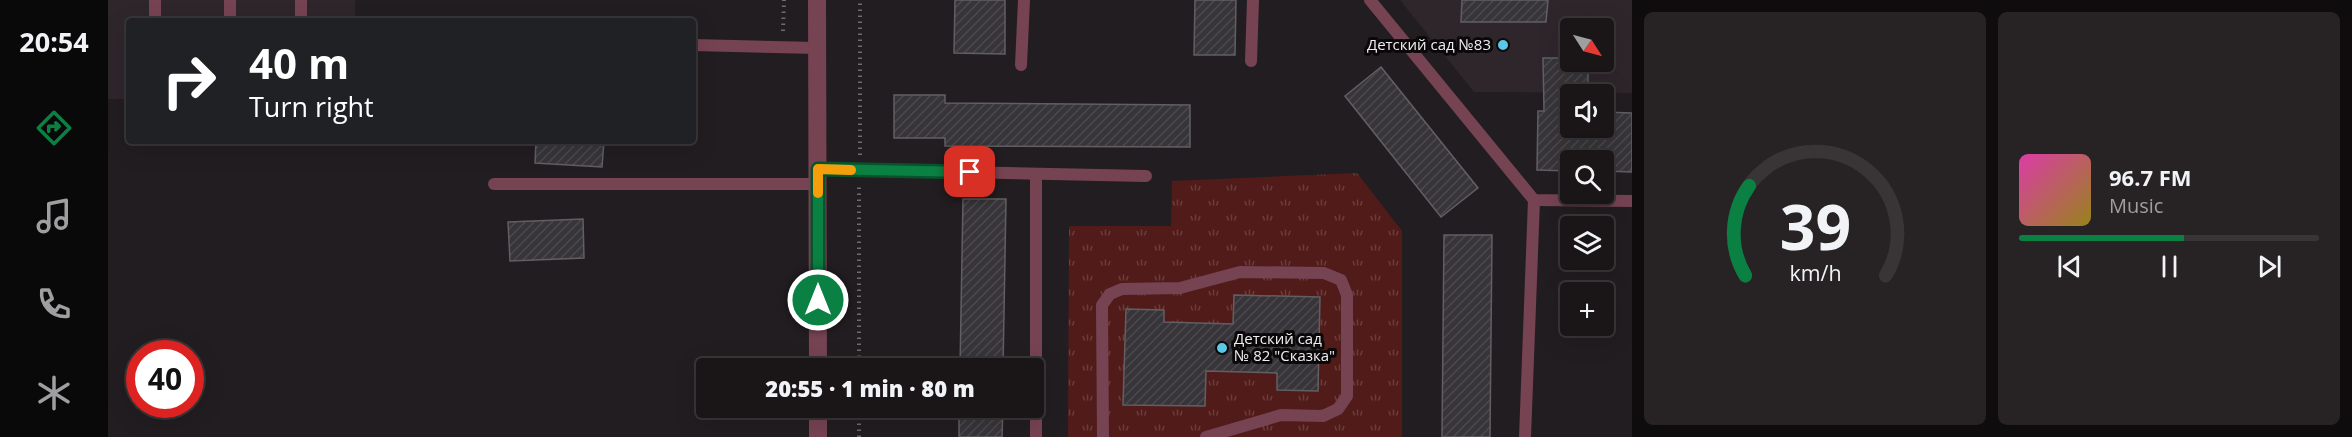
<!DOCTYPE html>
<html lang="en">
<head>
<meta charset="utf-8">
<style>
  body { margin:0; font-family:"Open Sans",sans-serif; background:#272325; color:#f1f3f6; height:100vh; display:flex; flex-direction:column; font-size:22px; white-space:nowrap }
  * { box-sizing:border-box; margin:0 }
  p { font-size:20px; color:#9f9fa2 }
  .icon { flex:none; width:33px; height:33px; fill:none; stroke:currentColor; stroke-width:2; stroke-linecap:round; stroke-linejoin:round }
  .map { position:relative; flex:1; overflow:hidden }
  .panel { display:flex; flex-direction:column; gap:12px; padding:12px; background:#0e0c0d; width:720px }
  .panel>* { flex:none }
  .guide { position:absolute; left:18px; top:18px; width:570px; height:126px; border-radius:6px; box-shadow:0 6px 24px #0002,0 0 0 2px #383537; background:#202124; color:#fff; overflow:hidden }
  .needle { width:39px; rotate:126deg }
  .controls { position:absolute; left:1452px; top:18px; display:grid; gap:12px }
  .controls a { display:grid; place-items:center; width:54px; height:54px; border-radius:6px; background:#1a1618; box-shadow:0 6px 24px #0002,0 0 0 2px #383537; font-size:30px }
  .speed { position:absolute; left:18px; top:340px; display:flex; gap:12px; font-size:30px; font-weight:700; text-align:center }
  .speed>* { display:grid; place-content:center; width:78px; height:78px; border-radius:50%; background:#1a1618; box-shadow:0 6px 24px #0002,0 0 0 2px #383537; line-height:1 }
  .speed .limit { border:9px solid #d22; background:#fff; color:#111 }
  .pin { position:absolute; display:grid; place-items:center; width:51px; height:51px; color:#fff; margin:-26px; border-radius:12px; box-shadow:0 3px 9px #0006 }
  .me { position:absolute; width:66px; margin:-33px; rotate:0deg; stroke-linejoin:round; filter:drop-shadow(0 0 4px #0008) }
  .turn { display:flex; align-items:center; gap:21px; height:126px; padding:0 24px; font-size:27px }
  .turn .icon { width:78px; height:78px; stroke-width:2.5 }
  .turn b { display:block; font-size:42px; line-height:51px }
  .panel .widget { flex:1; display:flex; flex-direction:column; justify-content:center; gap:9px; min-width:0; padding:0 21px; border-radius:9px; background:#272325 }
  .panel .dial { align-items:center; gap:0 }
  .dial svg { height:156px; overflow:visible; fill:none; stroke:#383537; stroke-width:7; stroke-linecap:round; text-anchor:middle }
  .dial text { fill:#f1f3f6; stroke:none }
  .song { display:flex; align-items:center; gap:18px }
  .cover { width:72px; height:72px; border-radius:9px; background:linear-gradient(135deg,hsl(320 70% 55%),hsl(50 70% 35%)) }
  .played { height:6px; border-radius:3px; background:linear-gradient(90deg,#0b8043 55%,#383537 55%) }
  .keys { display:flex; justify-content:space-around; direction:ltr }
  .panel .tiles { flex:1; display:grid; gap:12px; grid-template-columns:repeat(2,1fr) }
  .trip { position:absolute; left:588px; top:358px; width:348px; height:60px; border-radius:6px; background:#1a1618; box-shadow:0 6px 24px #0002,0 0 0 2px #383537; font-weight:800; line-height:60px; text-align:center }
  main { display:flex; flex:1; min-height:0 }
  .menu { display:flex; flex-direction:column; width:108px; justify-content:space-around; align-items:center; background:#0a090a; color:#9f9fa2 }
  .menu .icon { width:42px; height:42px }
  .menu .active { color:#0b8043 }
  .menu b { font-size:27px; color:#f1f3f6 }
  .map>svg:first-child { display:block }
</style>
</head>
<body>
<main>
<nav class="menu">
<b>20:54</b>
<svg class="icon active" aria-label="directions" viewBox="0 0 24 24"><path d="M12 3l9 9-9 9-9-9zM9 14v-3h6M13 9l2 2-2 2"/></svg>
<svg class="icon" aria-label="music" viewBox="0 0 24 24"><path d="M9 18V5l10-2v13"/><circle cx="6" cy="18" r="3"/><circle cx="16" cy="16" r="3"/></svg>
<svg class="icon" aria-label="phone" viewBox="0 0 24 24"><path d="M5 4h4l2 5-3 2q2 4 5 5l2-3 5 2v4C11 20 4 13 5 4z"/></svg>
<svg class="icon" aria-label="climate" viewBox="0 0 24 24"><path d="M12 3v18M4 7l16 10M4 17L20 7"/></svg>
</nav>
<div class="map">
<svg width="1524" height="437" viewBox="0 0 1524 437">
  <defs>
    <pattern id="park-tufts" width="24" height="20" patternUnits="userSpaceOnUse" patternTransform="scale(1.5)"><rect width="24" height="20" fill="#511b19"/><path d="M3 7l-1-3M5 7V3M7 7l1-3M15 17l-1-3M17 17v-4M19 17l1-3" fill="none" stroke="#6a3c3b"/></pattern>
    <pattern id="building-hatch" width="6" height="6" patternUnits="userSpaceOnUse" patternTransform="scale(1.5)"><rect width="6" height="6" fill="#373539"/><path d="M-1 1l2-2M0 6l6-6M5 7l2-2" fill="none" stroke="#4b494c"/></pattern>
  </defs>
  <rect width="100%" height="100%" fill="#221d20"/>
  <g fill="#2f262c" fill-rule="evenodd">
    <polygon points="0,0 247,0 247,21 21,21 21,99 0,99"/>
    <path d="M1292,0H1524V93L1366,92ZM1462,28H1496V62H1462Z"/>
  </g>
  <polygon fill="url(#park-tufts)" points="1249,173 1294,231 1294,437 960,437 961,226 1063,226 1064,181"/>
  <g fill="url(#building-hatch)" stroke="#625f63" stroke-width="1.5">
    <polygon points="847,0 897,0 897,54 846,53"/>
    <polygon points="1087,0 1128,0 1127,55 1086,55"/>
    <polygon points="1354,0 1440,0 1438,22 1353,22"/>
    <polygon points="1435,58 1462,58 1462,62 1480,62 1480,94 1462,94 1462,128 1496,128 1496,112 1524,113 1524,172 1496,171 1496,160 1462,160 1462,171 1429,170 1430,111 1436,111"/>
    <polygon points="1273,67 1370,188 1333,217 1237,96"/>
    <polygon points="786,95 837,95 837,103 1082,105 1082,147 837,146 837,138 786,138"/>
    <polygon points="428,141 496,141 494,167 427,163"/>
    <polygon points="855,199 898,199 895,369 852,369"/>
    <polygon points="475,219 476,258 402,261 400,222"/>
    <polygon points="1336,235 1384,235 1382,437 1334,437"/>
    <polygon points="1126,295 1212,297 1210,391 1169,390 1169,373 1098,371 1097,406 1015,405 1018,309 1056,310 1056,322 1125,324"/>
    <polygon points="851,408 895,408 894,437 851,437"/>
  </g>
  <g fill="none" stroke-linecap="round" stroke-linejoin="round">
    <g stroke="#6f6b6e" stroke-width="4" stroke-dasharray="1.5 4.5" stroke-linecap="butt">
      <polyline points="675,31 676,0"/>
      <polyline points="752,155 752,0"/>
      <polyline points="751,369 751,187"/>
      <polyline points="751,437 751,408"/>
    </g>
    <g stroke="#764353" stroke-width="12">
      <polyline points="1262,0 1426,200 1524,201"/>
      <polyline points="47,21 47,0"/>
      <polyline points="122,21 122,0"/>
      <polyline points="193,21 193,0"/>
      <polyline points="585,45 710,48"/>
      <polyline points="1143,61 1145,0"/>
      <polyline points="913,65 916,0"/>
      <polyline points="710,169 1038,176"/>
      <polyline points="386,184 710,184"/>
      <polyline points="928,437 928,174"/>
      <polyline points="995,437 994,305 1002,294 1014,289 1072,288 1132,272 1216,273 1233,280 1239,295 1239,396 1230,409 1215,416 1173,415 1098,437"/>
      <polyline points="1417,437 1426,200"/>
    </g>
    <g stroke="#764353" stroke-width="18">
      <polyline points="709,0 710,369"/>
      <polyline points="710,437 710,408"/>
    </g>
  </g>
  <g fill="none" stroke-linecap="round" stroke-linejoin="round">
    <defs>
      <polyline id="route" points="710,300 710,169 862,172"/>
    </defs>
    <use href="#route" stroke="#07532c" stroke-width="15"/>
    <use href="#route" stroke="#0b8043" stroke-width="10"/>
    <polyline stroke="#f59e0b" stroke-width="10" points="710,193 710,169 743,170"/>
  </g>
  <g fill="#5bc8e7" stroke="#0a0809" stroke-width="2">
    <circle cx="1395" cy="45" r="6"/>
    <circle cx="1114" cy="348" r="6"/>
  </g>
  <g text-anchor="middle" stroke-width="6" stroke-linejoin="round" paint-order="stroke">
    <g font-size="15" fill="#f1eef0" stroke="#0a0809" text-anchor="end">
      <text x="1383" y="50">Детский сад №83</text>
      <text x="1126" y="344" text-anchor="start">Детский сад<tspan x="1126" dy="17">№ 82 "Сказка"</tspan></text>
    </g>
  </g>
</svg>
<div class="controls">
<a><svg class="needle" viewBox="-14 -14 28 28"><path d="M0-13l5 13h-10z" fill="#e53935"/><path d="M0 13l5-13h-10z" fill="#9f9fa2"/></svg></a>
<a><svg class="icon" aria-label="sound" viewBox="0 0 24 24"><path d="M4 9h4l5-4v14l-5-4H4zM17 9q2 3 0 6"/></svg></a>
<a><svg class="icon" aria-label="search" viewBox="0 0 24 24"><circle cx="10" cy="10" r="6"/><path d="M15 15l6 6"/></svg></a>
<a><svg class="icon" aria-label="layers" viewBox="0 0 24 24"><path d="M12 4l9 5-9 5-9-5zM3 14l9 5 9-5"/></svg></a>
<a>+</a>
</div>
<div class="speed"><div class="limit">40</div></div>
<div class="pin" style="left:862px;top:172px;background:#d93025"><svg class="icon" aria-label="arrive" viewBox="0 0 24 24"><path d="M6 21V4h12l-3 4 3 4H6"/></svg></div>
<svg class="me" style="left:710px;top:300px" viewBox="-20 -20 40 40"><circle r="17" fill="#0b8043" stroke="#fff" stroke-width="3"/><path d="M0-11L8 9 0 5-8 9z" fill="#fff"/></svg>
<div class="trip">20:55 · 1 min · 80 m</div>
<div class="guide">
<div class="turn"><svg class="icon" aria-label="right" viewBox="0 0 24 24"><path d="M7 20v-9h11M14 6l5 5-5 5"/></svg><div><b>40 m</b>Turn right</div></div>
</div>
</div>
<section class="panel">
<div class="tiles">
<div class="widget dial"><svg viewBox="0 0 100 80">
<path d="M14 69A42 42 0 1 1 86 69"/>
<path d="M14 69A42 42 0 0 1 16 23" stroke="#0b8043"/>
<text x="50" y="56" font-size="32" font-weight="700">39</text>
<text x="50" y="72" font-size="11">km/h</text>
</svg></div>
<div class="widget">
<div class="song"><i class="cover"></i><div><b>96.7 FM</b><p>Music</p></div></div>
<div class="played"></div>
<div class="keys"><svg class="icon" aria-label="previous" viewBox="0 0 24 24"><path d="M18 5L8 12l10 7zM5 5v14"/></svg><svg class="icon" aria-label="pause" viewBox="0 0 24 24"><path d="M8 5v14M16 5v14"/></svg><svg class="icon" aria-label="next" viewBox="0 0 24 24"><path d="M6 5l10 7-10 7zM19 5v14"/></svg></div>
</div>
</div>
</section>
</main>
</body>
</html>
